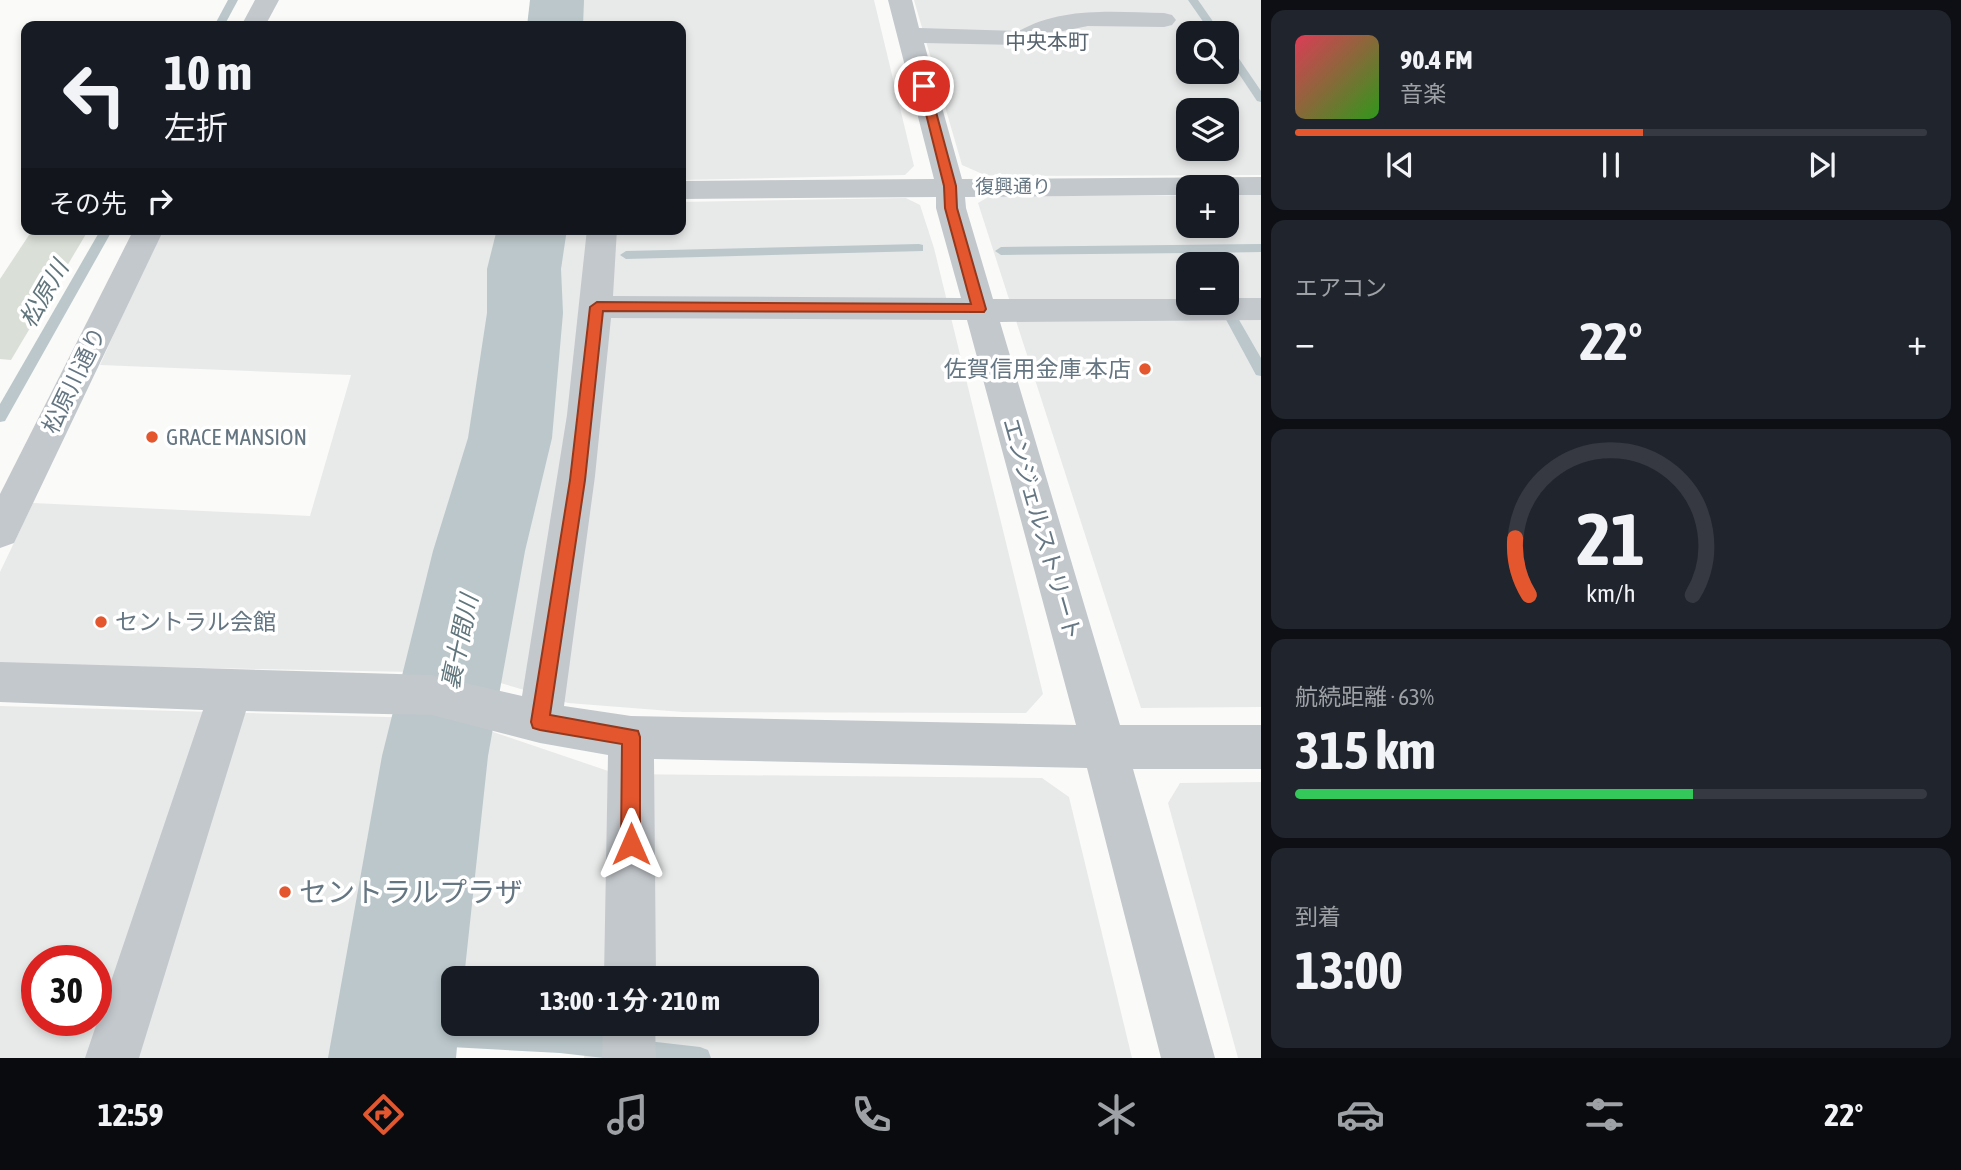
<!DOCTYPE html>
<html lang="ja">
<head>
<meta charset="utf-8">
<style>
  body { margin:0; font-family:"Asap Condensed","Noto Sans JP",sans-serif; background:#20242c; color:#f1f3f6; height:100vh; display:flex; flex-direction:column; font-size:26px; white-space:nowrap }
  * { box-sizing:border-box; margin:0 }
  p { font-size:23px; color:#9ea1a6 }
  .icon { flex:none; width:38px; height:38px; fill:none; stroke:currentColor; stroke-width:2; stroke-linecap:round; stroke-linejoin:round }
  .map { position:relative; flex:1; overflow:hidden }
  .drawer { display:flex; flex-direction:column; gap:10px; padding:10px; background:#0d0f14; width:700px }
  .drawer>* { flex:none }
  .guide { position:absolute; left:21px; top:21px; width:665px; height:214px; border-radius:14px; box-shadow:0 4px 10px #0003; background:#171b24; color:#f1f3f6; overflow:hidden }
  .tools { position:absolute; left:1176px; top:21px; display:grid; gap:14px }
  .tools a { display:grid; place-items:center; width:63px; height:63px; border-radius:14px; background:#171b24; box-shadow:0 4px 10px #0003; font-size:35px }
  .speed { position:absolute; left:21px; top:945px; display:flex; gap:14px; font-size:35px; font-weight:700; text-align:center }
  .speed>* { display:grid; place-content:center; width:91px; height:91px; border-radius:50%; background:#171b24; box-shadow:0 4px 10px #0003; line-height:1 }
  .speed .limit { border:10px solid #d22; background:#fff; color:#111 }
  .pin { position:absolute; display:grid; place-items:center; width:60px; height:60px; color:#fff; margin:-30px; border:4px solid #fff; border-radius:50%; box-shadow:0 2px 7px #0007 }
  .me { position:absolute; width:77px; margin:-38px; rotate:0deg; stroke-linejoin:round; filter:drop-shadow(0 0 5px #0008) }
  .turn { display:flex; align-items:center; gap:24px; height:147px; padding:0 28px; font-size:32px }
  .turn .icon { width:91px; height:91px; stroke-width:2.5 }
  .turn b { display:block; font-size:49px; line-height:60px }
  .then { display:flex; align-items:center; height:66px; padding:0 28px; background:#0003; gap:14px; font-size:26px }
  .big { font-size:52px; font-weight:700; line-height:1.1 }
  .drawer .tile { flex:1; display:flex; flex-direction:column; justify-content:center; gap:10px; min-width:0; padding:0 24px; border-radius:14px; background:#20242c }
  .drawer .dial { align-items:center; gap:0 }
  .dial svg { height:182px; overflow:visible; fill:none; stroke:#363941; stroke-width:7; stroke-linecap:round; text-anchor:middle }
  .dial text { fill:#f1f3f6; stroke:none }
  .song { display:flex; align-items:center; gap:21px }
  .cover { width:84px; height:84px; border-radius:10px; background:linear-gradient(135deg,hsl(350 70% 55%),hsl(110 70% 35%)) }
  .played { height:7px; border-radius:4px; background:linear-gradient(90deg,#e4572e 55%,#363941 55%) }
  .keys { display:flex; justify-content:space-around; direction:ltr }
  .heat { display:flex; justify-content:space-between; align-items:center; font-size:38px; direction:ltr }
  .charge { height:10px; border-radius:5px; background:linear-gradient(90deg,#34c759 63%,#363941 0) }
  .trip { position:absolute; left:441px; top:966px; width:378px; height:70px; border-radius:14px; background:#171b24; box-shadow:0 4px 10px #0003; font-weight:700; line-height:70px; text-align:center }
  .dock { display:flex; height:112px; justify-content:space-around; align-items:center; background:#090b0e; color:#9ea1a6 }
  .dock .icon { width:49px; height:49px }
  .dock .selected { color:#e4572e }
  .dock b { font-size:32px; color:#f1f3f6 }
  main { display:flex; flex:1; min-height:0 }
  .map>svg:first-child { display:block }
</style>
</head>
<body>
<main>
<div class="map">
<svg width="1261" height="1058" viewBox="0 0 1261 1058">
  <rect width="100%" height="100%" fill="#fafaf8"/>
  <g fill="#e8e9e9" fill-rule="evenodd">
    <polygon points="562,0 874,0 914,166 905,175 681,180 681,26 555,26"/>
    <path d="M914,0H1261V175L987,176L962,165ZM1188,33H1227V72H1188ZM1188,110H1227V149H1188Z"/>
    <path d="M1227,195H1261V707L1141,708L978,203L990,196H1188V226H1227ZM1188,264H1227V303H1188Z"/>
    <polygon points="906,198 920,205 934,248 1043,694 1026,713 683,712 568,703 467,673 0,664 0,572 33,503 310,516 351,375 100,365 161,229 681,229 681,202"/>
    <path d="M0,706L422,718L359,1058H0ZM37,961H96V1020H37Z"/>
    <polygon points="464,722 617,774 1042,778 1069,797 1132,1058 584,1058 588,1024 807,1024 807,978 453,978 453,1006 427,1005"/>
    <polygon points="1261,782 1261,1058 1238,1058 1168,803 1180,783"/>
  </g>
  <polygon fill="#dadfd7" points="33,229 89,229 11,360 0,359 0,279"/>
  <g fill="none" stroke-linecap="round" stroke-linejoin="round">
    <g fill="#bbc7cb" fill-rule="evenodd">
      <polygon points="228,0 238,0 224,26 214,26"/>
      <polygon points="1188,0 1198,0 1221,33 1211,33"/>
      <polygon points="1227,46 1231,47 1261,91 1261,102 1257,101 1227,56"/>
      <polygon points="101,229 113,229 5,421 0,422 0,404"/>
      <polygon points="919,244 923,245 923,251 626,259 620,255 626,251"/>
      <polygon points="1261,244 1261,252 1203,253 1209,264 1197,264 1191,253 1001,255 995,251 1001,247"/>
      <polygon points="1227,299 1261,358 1261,376 1256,375 1217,303 1227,303"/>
      <polygon points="396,1022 560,1031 700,1047 708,1050 711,1058 604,1058 560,1053 396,1044 388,1041 385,1033 388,1025"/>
    </g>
    <g fill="#bbc7cb" fill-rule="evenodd">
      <polygon points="530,0 584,0 583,26 527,26"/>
      <polygon points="497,229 567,229 561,269 563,313 552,438 525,551 488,756 464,978 453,978 453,1024 459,1024 456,1058 328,1058 382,756 433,551 468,438 487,313 487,269"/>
    </g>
    <g fill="#c3c8cc" fill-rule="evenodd">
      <polygon points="255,0 279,0 265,26 241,26"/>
      <path d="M888,0H912L919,28L1019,31C1062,6 1117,12 1164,13L1172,15L1176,20L1172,25L1164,27L1088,26L1048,34L1024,45L924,43L962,179L1261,177V195H1227V187H1188V195L965,197L966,208L993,299H1188V303H1227V298H1261V320L1000,322L1120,725H1261V769H1133L1215,1058H1161L1087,768L654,759L656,978H604L608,755L540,743L431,715L246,711L139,1058H85L203,710L0,702V662L431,675L522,696L567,415L587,229H617L613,296L961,298L936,208V197L681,199V181L934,179ZM611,318L967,320L1076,725L631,716L564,706L595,476Z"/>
      <polygon points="134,229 164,229 14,543 0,548 0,494"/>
      <polygon points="603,1024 655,1024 656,1058 602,1058"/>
    </g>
  </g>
  <polygon fill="#e4572e" stroke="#94391e" stroke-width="2" points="924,82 929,86 956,186 957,208 986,309 984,312 603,311 585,480 550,715 638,731 640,737 640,844 637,851 631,854 624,851 621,844 622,744 540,730 533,728 531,722 570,480 590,307 597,302 971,304 945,208 944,186 919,86"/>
  <g fill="#e4572e" stroke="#fff" stroke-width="2.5">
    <circle cx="1145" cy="369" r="7"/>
    <circle cx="152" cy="437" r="7"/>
    <circle cx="101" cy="622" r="7"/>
    <circle cx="285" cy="892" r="7"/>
  </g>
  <g text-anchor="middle" stroke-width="7" stroke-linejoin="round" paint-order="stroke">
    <g font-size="19" fill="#657683" stroke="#fff">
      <text x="1013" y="193">復興通り</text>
    </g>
    <g font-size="21" fill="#57646e" stroke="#fff">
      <text x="1047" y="49">中央本町</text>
    </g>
    <g font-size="23" fill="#657683" stroke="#fff" text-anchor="start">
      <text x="1131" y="377" text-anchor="end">佐賀信用金庫 本店</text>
      <text x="166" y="445">GRACE MANSION</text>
      <text x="115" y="630">セントラル会館</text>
    </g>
    <g font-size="23" fill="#657683" stroke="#fff">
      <text transform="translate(74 380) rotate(-64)" y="8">松原川通り</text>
      <text transform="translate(1042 529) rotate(74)" y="8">エンジェルストリート</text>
    </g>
    <g font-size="24" font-style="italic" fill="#60757c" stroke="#fff">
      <text transform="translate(44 294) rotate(-60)" y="8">松原川</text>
      <text transform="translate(460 642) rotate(-78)" y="8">裏十間川</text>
    </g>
    <g font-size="28" fill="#657683" stroke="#fff" text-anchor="start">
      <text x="299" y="902">セントラルプラザ</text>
    </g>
  </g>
</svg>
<div class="tools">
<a><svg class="icon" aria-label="search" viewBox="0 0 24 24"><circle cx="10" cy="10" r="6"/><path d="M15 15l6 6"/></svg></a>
<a><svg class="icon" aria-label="layers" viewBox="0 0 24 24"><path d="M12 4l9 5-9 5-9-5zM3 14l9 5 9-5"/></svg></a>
<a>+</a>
<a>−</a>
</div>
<div class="speed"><div class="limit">30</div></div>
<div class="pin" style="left:924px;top:86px;background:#d93025"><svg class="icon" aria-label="arrive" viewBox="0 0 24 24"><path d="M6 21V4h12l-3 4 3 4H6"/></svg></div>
<svg class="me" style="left:631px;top:844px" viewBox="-20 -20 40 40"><path d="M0-17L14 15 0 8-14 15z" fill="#e4572e" stroke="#fff" stroke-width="4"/></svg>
<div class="trip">13:00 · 1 分 · 210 m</div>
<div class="guide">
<div class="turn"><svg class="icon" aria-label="left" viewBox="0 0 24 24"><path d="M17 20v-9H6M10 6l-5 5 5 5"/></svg><div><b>10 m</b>左折</div></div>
<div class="then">その先<svg class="icon" aria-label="right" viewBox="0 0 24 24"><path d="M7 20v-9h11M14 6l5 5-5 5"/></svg></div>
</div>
</div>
<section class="drawer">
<div class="tile">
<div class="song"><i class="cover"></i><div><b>90.4 FM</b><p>音楽</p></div></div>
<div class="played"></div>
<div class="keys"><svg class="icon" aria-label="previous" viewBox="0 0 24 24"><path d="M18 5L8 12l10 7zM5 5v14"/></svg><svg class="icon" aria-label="pause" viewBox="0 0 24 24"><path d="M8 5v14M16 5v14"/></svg><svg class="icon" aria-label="next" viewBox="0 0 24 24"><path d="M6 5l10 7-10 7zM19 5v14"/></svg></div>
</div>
<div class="tile"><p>エアコン</p>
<div class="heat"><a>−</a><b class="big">22°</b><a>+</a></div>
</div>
<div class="tile dial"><svg viewBox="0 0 100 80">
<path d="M14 69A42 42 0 1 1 86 69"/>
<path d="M14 69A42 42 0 0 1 8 44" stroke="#e4572e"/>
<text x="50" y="56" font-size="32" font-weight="700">21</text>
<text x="50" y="72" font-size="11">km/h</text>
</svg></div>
<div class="tile"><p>航続距離 · 63%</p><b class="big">315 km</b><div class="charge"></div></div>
<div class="tile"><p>到着</p><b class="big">13:00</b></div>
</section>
</main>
<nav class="dock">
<b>12:59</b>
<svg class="icon selected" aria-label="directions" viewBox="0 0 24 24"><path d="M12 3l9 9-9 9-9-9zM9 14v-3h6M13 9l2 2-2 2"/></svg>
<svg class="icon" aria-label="music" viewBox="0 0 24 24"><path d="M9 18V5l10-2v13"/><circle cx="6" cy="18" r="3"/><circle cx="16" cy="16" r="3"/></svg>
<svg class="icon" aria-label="phone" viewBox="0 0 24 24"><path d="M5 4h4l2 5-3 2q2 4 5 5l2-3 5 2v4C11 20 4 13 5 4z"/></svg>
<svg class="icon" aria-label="climate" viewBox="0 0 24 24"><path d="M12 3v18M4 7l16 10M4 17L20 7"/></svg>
<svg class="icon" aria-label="car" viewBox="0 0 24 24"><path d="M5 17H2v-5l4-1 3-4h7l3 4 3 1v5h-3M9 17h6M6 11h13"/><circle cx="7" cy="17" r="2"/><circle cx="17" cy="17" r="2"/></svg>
<svg class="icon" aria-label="filters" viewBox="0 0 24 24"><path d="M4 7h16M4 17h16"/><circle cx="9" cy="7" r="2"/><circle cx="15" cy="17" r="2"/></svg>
<b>22°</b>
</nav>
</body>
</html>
